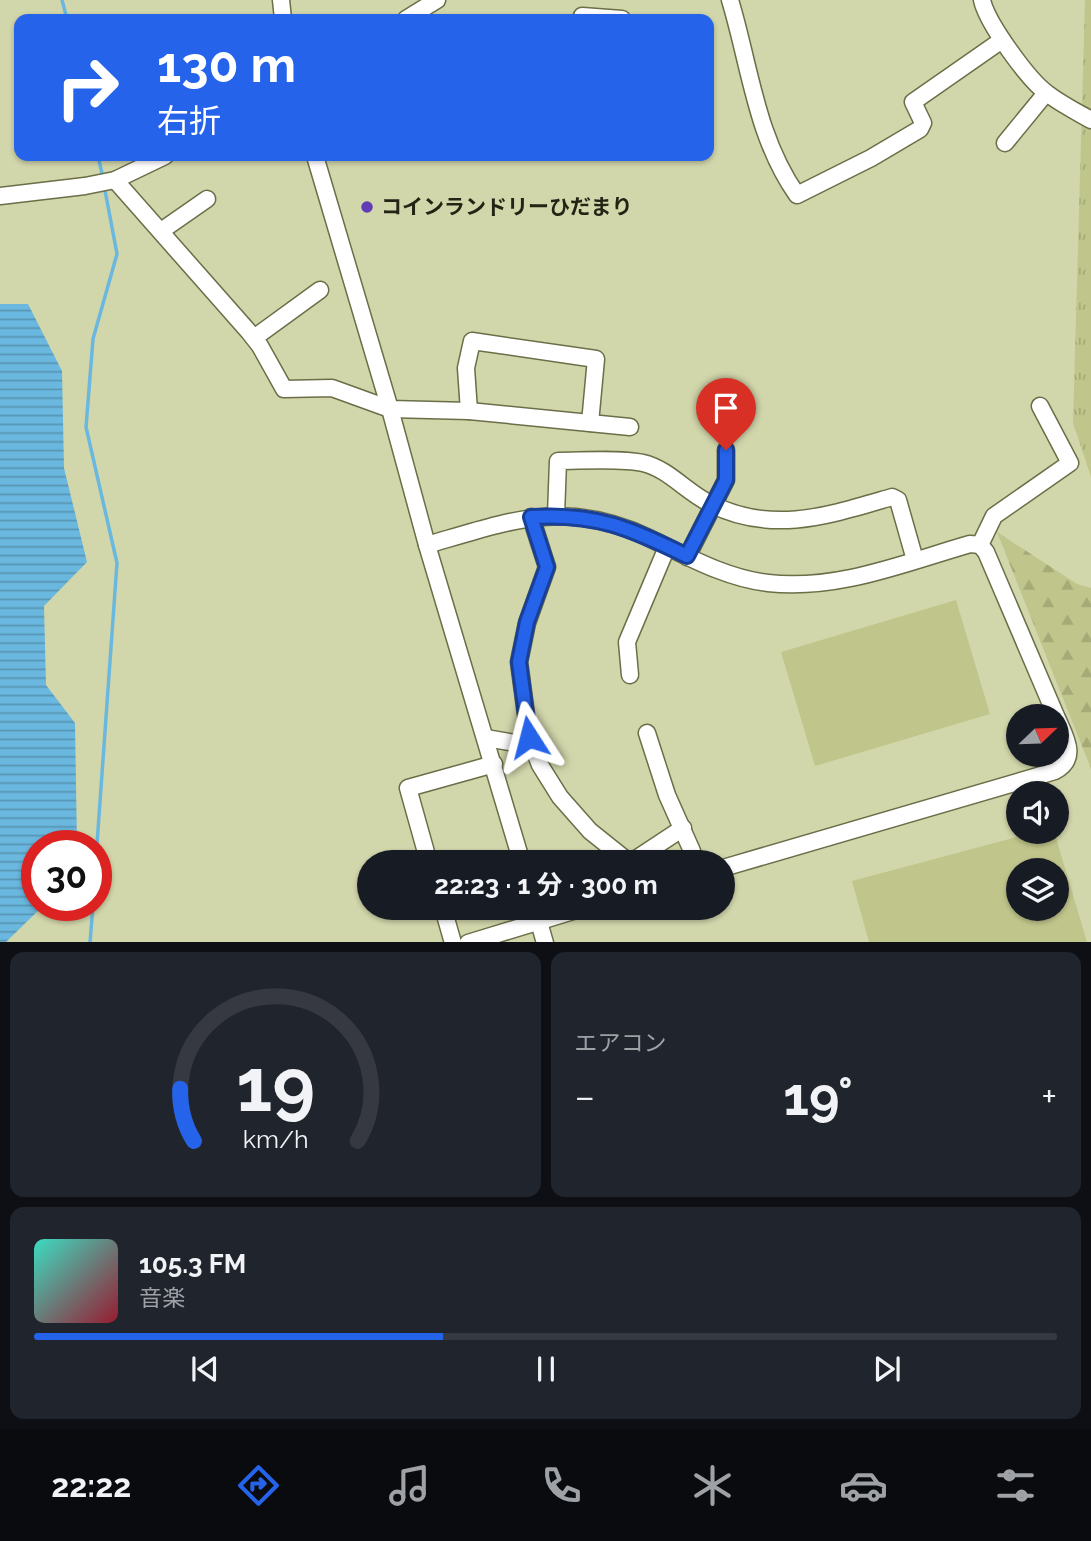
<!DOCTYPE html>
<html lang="ja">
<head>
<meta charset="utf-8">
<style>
  body { margin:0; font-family:Raleway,"Noto Sans JP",sans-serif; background:#20242c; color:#f1f3f6; height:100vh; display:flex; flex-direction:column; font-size:26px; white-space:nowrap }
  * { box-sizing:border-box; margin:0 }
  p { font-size:23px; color:#9ea1a6 }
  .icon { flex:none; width:38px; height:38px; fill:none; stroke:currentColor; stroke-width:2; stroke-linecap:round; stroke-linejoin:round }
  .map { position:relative; height:942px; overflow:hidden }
  .panel { display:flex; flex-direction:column; gap:10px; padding:10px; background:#0d0f14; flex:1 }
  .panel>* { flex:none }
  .banner { position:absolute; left:14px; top:14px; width:700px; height:147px; border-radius:14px; box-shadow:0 2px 5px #0004; background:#2563eb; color:#fff; overflow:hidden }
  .needle { width:46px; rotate:67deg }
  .fabs { position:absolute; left:1006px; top:704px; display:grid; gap:14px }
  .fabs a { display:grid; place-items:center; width:63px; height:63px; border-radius:50%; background:#171b24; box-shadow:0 2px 5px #0004; font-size:35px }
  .speed { position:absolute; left:21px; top:830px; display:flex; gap:14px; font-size:35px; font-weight:700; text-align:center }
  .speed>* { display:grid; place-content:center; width:91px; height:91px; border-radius:50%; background:#171b24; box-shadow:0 2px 5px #0004; line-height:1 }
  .speed .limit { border:10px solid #d22; background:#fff; color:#111 }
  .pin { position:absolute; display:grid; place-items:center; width:60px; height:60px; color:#fff; margin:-72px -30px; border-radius:50% 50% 50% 0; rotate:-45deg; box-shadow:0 0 7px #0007 }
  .pin .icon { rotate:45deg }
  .me { position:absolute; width:77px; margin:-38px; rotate:351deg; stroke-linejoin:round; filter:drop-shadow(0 0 5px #0008) }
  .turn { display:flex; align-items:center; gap:24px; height:147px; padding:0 28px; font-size:32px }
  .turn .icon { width:91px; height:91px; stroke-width:2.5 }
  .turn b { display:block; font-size:49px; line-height:60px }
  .big { font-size:52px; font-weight:700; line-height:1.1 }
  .panel .tile { flex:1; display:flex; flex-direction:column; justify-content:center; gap:10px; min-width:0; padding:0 24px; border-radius:14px; background:#20242c }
  .panel .dial { align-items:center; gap:0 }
  .dial svg { height:182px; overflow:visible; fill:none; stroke:#363941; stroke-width:7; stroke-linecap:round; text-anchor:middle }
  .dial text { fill:#f1f3f6; stroke:none }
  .song { display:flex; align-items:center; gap:21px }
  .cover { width:84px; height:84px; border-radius:10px; background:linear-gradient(135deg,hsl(170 70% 55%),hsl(350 70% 35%)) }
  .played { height:7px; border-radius:4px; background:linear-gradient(90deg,#2563eb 40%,#363941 40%) }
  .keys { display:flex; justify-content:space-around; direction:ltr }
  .heat { display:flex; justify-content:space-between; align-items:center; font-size:38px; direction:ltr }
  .panel .tiles { flex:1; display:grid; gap:10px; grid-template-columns:1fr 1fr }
  .tile:last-child { grid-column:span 2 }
  .trip { position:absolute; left:357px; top:850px; width:378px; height:70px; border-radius:35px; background:#171b24; box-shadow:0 2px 5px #0004; font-weight:700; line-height:70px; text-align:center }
  .tabs { display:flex; height:112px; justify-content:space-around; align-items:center; background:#090b0e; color:#9ea1a6 }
  .tabs .icon { width:49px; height:49px }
  .tabs .active { color:#2563eb }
  .tabs b { font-size:32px; color:#f1f3f6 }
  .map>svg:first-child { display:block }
</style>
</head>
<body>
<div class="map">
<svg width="1091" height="943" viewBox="0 0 1091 943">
  <defs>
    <pattern id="forest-firs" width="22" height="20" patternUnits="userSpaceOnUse" patternTransform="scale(1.75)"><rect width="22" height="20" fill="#c0c68b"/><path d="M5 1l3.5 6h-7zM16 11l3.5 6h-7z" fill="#a5aa77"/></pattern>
    <pattern id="park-tufts" width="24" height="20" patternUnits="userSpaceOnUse" patternTransform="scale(1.75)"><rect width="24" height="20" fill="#c0c68b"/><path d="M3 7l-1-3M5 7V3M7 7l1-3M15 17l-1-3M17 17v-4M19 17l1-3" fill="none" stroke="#a5aa77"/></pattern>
    <pattern id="water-rules" width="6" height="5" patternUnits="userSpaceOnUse" patternTransform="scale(1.75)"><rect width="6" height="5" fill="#6ab8df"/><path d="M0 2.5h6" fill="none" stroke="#5795b4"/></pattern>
  </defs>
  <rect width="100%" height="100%" fill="#d2d6ab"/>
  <polygon fill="url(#forest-firs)" points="997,532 1077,584 1091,588 1091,769"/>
  <polygon fill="url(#park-tufts)" points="1085,0 1091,0 1091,477 1073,423"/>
  <g fill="#c0c68b" fill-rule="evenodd">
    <polygon points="956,600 990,714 815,766 781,652"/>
    <path d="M1040,831H1054L1087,942H869L852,881ZM1018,870H1057V908H1018Z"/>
  </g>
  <polygon fill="url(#water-rules)" points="0,304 28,304 62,371 64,468 87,562 44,606 46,685 75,723 77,845 37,845 37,905 44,905 5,943 0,942"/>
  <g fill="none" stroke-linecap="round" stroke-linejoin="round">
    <g stroke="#6ab8df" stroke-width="3.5">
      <polyline points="62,0 67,19"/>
      <polyline points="98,156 103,178"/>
      <polyline points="96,858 117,563 86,427 93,339 117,254 104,185"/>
      <polyline points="90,943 93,905"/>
    </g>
    <defs>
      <g id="minor">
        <polyline points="281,0 283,19"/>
        <path d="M730,0C750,66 756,137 797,195L871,158L920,129L923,123L913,102L1002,40"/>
        <path d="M982,0C987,23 1029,81 1048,94C1061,104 1077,112 1091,120"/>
        <polyline points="582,16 622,19"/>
        <polyline points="406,19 437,0"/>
        <polyline points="1005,143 1046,93"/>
        <polyline points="315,156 390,409 427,545 522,863"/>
        <polyline points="115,180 249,332 260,346 284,389 332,388 390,409 469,411 630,427"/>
        <polyline points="0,196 85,186 115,180 165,156"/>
        <polyline points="161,231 207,199"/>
        <polyline points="254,338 320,290"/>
        <polyline points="469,411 466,368 472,341 596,359 590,423"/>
        <path d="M556,515L558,461C581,461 622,458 643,463C669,469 687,493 711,504C773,535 830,515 892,497L898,500L915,560"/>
        <polyline points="531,517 547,567 527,623 519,662 529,737 540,765 560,797 590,831 630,863 683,828"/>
        <path d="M427,545C509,521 566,498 649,538C687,556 725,578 768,583C837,591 904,563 970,544L980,545L986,552L1056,716"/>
        <polyline points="980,545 994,516 1070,463 1040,406"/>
        <polyline points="687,557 726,480 726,450"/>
        <polyline points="630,675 627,642 667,547"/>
        <polyline points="647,733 667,795 692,851 694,863"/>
        <polyline points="486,738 515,743 529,737"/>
        <polyline points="429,863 408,788 494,764"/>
        <path d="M723,868L1055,771C1079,758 1065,737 1057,718"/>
        <polyline points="443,908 453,943"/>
        <polyline points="535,908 545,943"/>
        <polyline points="468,943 583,908"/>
      </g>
    </defs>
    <use href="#minor" stroke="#6b6e47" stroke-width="19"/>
    <use href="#minor" stroke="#fff" stroke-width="16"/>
  </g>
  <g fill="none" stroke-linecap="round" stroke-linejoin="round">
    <defs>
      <path id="route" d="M529,737L519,662L527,622L547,567L531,517C596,513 630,528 687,556L726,480V450"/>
    </defs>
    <use href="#route" stroke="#184099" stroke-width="18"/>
    <use href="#route" stroke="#2563eb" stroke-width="12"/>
  </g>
  <circle fill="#613cb4" stroke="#d2d6ab" stroke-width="2.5" cx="367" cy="207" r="7"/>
  <g text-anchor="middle" stroke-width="6" stroke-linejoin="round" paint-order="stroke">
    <g font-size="21" font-weight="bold" fill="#232514" stroke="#d2d6ab" text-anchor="start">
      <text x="381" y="214">コインランドリーひだまり</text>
    </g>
  </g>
</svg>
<div class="fabs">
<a><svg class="needle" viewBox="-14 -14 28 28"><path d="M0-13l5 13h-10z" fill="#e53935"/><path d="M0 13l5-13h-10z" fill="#9ea1a6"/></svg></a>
<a><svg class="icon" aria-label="sound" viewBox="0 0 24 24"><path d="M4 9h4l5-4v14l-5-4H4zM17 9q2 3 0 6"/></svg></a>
<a><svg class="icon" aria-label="layers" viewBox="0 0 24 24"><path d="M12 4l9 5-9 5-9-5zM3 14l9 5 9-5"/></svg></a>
</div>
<div class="speed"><div class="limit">30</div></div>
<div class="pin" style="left:726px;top:450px;background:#d93025"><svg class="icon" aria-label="arrive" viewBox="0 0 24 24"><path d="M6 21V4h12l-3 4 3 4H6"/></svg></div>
<svg class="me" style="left:529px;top:737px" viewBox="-20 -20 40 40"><path d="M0-17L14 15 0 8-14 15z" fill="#2563eb" stroke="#fff" stroke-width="4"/></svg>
<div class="trip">22:23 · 1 分 · 300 m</div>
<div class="banner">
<div class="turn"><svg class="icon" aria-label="right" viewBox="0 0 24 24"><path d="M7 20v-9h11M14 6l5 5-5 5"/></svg><div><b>130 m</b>右折</div></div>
</div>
</div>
<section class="panel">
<div class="tiles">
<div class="tile dial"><svg viewBox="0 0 100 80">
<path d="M14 69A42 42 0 1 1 86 69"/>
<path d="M14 69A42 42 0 0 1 8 46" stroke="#2563eb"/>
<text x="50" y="56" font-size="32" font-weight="700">19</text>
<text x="50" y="72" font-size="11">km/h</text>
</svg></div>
<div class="tile"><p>エアコン</p>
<div class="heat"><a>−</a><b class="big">19°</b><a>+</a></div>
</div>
<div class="tile">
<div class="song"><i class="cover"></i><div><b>105.3 FM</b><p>音楽</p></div></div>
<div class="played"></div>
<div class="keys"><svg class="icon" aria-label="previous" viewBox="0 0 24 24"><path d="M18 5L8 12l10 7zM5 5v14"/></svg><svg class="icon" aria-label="pause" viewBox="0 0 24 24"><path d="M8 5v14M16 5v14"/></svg><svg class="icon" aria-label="next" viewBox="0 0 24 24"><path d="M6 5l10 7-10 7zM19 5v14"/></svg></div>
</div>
</div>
</section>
<nav class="tabs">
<b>22:22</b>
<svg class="icon active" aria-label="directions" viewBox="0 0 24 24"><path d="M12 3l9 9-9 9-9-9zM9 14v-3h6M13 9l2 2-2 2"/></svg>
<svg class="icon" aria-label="music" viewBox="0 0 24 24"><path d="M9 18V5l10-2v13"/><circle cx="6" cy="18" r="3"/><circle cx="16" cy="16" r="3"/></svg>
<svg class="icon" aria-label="phone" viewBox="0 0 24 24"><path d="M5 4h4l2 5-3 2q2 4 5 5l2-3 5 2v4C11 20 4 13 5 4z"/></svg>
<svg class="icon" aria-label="climate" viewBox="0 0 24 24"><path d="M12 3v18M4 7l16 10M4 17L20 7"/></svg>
<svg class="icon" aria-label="car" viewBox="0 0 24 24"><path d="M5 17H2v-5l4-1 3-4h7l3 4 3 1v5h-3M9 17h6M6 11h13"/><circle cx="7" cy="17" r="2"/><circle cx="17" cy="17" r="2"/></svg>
<svg class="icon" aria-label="filters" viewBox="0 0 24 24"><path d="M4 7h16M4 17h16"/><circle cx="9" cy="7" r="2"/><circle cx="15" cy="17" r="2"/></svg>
</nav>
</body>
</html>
